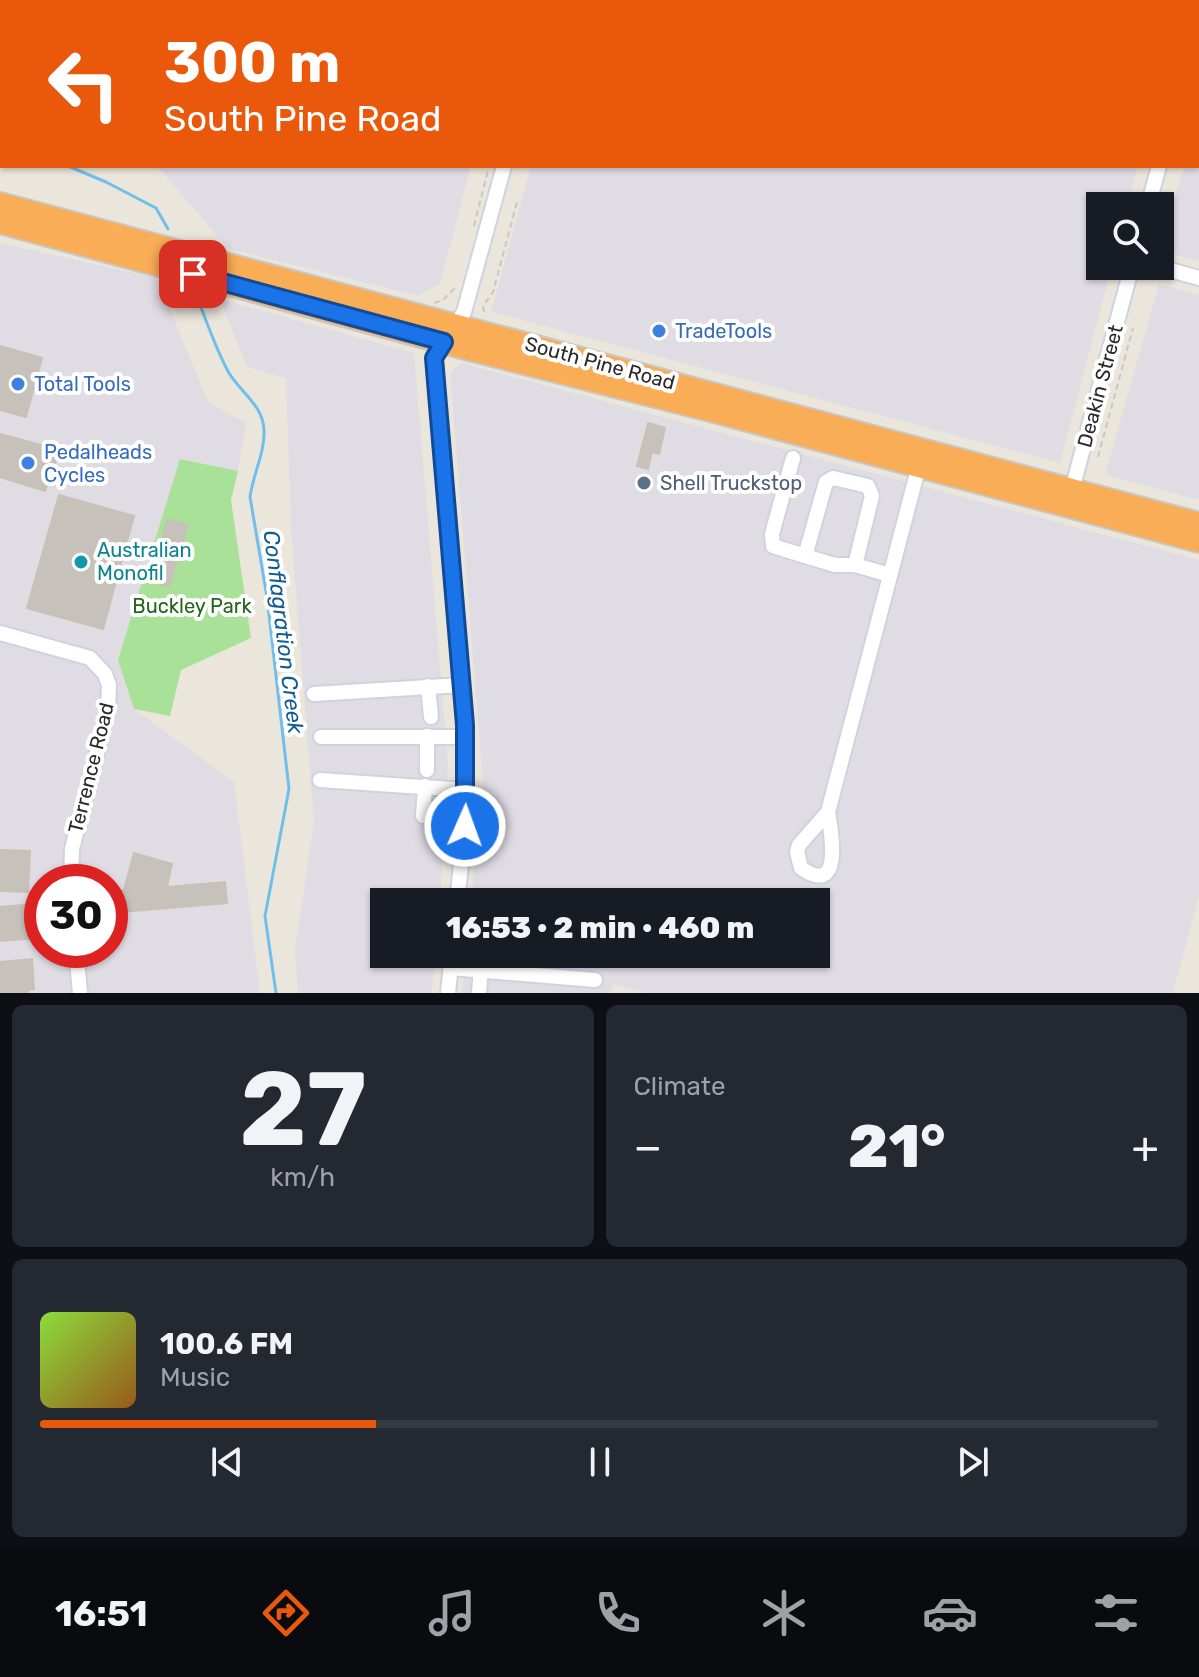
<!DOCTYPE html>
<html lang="en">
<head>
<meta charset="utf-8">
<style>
  body { margin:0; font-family:Rubik,sans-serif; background:#242831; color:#f1f3f6; height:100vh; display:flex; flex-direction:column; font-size:30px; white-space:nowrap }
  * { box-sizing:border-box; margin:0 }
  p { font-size:26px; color:#9ea1a6 }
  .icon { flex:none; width:44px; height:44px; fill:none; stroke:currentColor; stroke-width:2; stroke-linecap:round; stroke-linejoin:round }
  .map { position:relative; height:993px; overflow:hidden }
  .panel { display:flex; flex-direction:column; gap:12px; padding:12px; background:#0d0f14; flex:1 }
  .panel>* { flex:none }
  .guide { position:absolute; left:0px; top:0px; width:1200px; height:168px; box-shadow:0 2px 6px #0004; background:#ea580c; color:#fff; overflow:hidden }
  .fabs { position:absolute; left:1086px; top:192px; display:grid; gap:16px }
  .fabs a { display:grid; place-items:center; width:88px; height:88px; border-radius:0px; background:#171b24; box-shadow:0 2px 6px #0004; font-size:40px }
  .speed { position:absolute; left:24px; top:864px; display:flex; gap:16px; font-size:40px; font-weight:700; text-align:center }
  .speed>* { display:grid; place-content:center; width:104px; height:104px; border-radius:50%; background:#171b24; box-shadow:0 2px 6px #0004; line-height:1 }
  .speed .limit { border:12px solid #d22; background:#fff; color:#111 }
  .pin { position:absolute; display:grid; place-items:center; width:68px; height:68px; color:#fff; margin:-34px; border-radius:16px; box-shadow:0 4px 12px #0006 }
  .me { position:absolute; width:88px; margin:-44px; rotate:2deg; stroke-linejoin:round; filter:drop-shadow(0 0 6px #0008) }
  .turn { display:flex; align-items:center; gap:28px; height:168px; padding:0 32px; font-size:36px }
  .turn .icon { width:104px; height:104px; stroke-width:2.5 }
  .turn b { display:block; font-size:56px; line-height:68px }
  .big { font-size:60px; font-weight:800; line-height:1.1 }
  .panel .widget { flex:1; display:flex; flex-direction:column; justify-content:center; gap:12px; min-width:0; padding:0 28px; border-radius:12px; background:#242831 }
  .panel .dial { align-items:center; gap:0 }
  .dial b { font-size:104px; line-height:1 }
  .song { display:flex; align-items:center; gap:24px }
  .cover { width:96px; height:96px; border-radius:12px; background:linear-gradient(135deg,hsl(90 70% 55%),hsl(30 70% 35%)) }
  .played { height:8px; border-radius:4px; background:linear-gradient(90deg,#ea580c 30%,#363941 30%) }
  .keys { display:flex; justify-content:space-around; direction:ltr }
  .heat { display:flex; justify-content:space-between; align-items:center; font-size:44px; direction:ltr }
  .panel .tiles { flex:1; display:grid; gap:12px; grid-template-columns:1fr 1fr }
  .widget:last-child { grid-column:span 2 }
  .trip { position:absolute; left:370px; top:888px; width:460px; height:80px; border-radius:0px; background:#171b24; box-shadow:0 2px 6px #0004; font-weight:800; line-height:80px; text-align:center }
  .menu { display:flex; height:128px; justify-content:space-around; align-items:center; background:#090b0e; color:#9ea1a6 }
  .menu .icon { width:56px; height:56px }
  .menu .on { color:#ea580c }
  .menu b { font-size:36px; color:#f1f3f6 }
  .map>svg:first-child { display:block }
</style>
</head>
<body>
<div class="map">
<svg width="1199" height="993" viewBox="0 0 1199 993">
  <rect width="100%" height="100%" fill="#ebe6db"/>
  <g fill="#dfdce3" fill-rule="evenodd">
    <polygon points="67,0 513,0 66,2"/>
    <polygon points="576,0 1182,0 575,2"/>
    <polygon points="1199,160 1199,261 1177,255 1167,248 1164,238 1180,179 1186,166 1198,166"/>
    <polygon points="157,166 471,166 440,284 418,296 229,249"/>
    <polygon points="531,166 1138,166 1128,206 1100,206 1100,266 1112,266 1060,463 491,312"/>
    <path d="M0,243L157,278L208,402L246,423L238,471L181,459L119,660L134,709L234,782L260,993H0ZM42,882H110V950H42Z"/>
    <polygon points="1159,284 1199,295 1199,500 1105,475"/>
    <polygon points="220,299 414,353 448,765 440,902 384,902 384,954 436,954 431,993 298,993 295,950 314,821 291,528 286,378 247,367"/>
    <polygon points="461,363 1199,560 1199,895 1173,993 646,993 613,984 610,993 462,993 466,954 816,954 816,902 471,902 483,781 450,373"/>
  </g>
  <polygon fill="#aae199" points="180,459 238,471 231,500 251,638 181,670 170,716 134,709 118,660"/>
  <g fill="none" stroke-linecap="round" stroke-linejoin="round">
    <g stroke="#70bfeb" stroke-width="3">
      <polyline points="21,2 22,0"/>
      <polyline points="68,166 106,182 156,208 168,229"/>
      <path d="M195,292C206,319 215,348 229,373C241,393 263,405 264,430C265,453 253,474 250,497L267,597L289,789L265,916L276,993"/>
    </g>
  </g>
  <g fill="#c6c2bb" stroke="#c6c2b5" stroke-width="2">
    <polygon points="0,346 42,358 26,417 0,410"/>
    <polygon points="648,423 665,428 659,454 652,452 648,469 637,466"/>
    <polygon points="0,434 60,450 45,491 0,477"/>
    <polygon points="59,495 134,516 103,629 27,608"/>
    <polygon points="168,519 188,525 169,586 150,581"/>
    <polygon points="0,850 30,851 28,892 0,891"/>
    <polygon points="134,853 172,864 167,887 225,882 227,903 110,913 110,891 124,890"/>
    <polygon points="33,904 36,938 0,941 0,907"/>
    <polygon points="32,959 34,989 28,990 28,993 0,993 0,962"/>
  </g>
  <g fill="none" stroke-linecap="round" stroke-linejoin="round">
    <defs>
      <g id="minor">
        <polyline points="302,0 309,2"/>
        <polyline points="547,2 548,0"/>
        <polyline points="1010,2 1010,0"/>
        <polyline points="1198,19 1199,15"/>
        <polyline points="1198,141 1199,141"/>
        <polyline points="1148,206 1159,166"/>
        <polyline points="1156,266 1199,278"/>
        <polyline points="793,458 772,534 773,546 805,556 826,482 833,478 868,486 872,496 855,565 890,575"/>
        <polyline points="1070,497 1132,266"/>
        <polyline points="805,556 835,565 855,565"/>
        <polyline points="0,633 90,658 105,674 109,685 108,710 72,849 71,882"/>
        <polyline points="428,686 431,717"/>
        <polyline points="314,694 462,685"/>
        <polyline points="427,736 427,770"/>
        <polyline points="321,737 466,737"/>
        <polyline points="320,780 466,790"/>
        <path d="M828,812L799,845L797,852L801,868C844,898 831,831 828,812L921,458"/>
        <polyline points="423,816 425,786"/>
        <polyline points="457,902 465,826 466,737 434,358 464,312 504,166"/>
        <polyline points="76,950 80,993"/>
        <polyline points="451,968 595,980"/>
        <polyline points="448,993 452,954"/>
        <polyline points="479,993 482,954"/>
      </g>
      <g id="highway">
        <polyline points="0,204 1199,524"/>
        <polyline points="0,222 469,349 710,410 1199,541"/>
      </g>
    </defs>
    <use href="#minor" stroke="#d0d2e2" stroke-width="18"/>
    <use href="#highway" stroke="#c7c7c7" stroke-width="26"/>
    <g stroke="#c7c7c7" stroke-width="2" stroke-dasharray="6 4" stroke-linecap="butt">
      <polyline points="533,2 534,0"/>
      <polyline points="474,226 489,166"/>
      <polyline points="434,303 443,300 457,286"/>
      <polyline points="484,312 483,306 493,292 517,202"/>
      <polyline points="1098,457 1133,328"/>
    </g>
    <use href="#minor" stroke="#fff" stroke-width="14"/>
    <use href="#highway" stroke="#faad57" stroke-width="22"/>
  </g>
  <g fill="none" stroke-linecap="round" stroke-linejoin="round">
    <defs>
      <polyline id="route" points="193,274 444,342 434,358 465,725 465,826"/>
    </defs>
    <use href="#route" stroke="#114b97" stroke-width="20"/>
    <use href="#route" stroke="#1a73e8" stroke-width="14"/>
  </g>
  <g fill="#3f7fe0" stroke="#fff" stroke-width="3">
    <circle cx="659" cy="331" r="8"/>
    <circle cx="18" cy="384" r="8"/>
    <circle cx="28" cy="463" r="8"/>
  </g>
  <circle fill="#5c6f8a" stroke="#fff" stroke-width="3" cx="644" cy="483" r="8"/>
  <circle fill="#0f9aa8" stroke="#fff" stroke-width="3" cx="81" cy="562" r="8"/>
  <g text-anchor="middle" stroke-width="8" stroke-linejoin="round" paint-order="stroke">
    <g font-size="20" fill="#366cbe" stroke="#fff" text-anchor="start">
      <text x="675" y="338">TradeTools</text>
      <text x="34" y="391">Total Tools</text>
      <text x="44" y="459">Pedalheads<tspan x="44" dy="23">Cycles</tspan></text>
    </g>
    <g font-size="20" fill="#292929" stroke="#fff">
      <text transform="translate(600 363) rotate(15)" y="7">South Pine Road</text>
      <text transform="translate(1100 386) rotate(-75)" y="7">Deakin Street</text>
      <text transform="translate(91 768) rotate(-76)" y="7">Terrence Road</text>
    </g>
    <g font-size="20" fill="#4e5e75" stroke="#fff" text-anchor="start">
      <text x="660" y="490">Shell Truckstop</text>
    </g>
    <g font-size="20" fill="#0d838f" stroke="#fff" text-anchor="start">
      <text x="97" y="557">Australian<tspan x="97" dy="23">Monofil</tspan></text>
    </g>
    <g font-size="20" fill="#24641b" stroke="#fff">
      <text x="192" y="613">Buckley Park</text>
    </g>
    <g font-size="22" font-style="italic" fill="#115b95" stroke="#fff">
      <text transform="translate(284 632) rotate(83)" y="8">Conflagration Creek</text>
    </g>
  </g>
</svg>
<div class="fabs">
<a><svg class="icon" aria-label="search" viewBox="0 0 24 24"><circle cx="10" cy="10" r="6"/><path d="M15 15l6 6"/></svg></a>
</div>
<div class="speed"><div class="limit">30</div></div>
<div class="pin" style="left:193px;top:274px;background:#d93025"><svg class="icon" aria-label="arrive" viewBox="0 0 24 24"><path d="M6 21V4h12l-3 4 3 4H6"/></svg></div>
<svg class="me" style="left:465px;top:826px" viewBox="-20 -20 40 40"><circle r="17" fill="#1a73e8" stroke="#fff" stroke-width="3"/><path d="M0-11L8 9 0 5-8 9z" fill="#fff"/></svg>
<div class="trip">16:53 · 2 min · 460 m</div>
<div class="guide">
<div class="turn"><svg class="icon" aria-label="left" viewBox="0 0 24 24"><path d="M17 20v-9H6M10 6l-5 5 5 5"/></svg><div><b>300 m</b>South Pine Road</div></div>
</div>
</div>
<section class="panel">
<div class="tiles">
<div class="widget dial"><b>27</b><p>km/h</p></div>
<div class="widget"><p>Climate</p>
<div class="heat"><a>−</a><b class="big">21°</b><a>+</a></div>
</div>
<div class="widget">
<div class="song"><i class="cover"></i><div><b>100.6 FM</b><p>Music</p></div></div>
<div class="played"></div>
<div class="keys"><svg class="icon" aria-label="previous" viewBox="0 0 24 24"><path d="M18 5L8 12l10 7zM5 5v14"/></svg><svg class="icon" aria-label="pause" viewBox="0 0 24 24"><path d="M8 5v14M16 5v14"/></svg><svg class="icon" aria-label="next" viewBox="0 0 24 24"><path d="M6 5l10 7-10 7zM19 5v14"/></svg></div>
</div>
</div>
</section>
<nav class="menu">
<b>16:51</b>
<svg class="icon on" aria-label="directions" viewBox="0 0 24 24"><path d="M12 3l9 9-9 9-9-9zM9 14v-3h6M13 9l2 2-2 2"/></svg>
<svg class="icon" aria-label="music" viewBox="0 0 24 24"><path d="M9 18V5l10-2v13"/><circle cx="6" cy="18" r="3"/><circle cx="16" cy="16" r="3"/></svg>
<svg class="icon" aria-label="phone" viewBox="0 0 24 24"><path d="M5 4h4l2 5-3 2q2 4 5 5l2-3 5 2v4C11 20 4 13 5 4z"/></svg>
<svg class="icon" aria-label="climate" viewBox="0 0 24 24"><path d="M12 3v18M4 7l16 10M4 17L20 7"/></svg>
<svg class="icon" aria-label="car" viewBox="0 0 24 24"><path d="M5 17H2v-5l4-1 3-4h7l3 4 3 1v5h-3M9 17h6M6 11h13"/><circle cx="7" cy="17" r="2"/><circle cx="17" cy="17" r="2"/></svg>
<svg class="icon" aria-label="filters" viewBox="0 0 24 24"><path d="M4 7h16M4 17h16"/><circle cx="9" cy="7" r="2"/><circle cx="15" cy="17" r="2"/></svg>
</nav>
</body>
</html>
